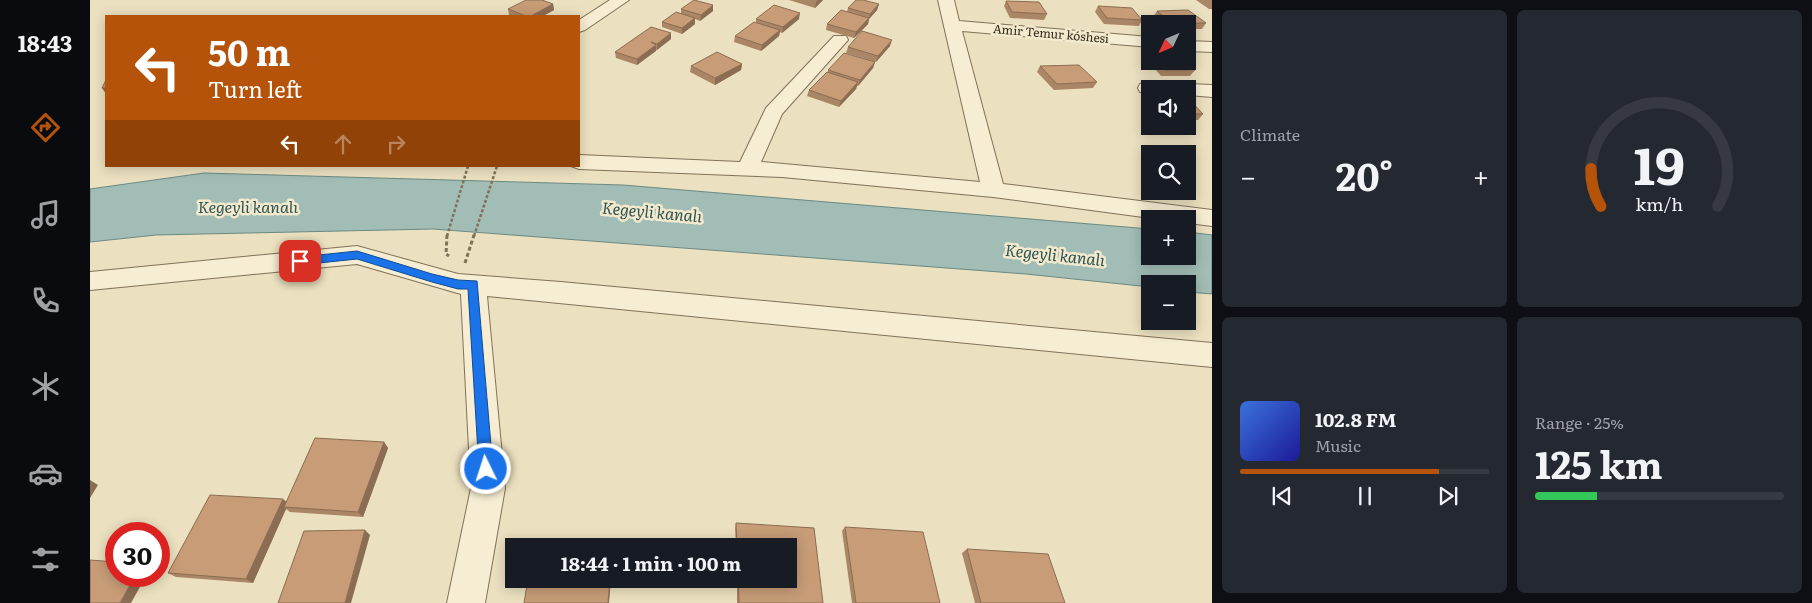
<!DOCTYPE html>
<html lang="en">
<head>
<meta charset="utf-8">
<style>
  body { margin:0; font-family:Literata,serif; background:#242831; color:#f1f3f6; height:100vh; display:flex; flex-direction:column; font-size:19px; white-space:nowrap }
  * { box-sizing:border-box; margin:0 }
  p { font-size:16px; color:#9ea1a6 }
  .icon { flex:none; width:28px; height:28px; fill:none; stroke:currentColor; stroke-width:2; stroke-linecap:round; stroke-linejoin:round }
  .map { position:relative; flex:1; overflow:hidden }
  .drawer { display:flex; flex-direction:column; gap:10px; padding:10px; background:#0d0f14; width:600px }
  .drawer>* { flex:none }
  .banner { position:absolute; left:15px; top:15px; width:475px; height:152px; border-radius:0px; box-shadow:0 2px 12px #0003; background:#b45309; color:#fff; overflow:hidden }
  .needle { width:32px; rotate:226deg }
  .controls { position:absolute; left:1051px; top:15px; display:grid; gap:10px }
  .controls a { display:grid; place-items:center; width:55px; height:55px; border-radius:0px; background:#171b24; box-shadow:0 2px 12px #0003; font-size:25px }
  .speed { position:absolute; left:15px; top:522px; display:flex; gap:10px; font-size:25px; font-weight:700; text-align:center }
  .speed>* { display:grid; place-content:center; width:65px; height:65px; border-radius:50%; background:#171b24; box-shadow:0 2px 12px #0003; line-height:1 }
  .speed .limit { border:8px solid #d22; background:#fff; color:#111 }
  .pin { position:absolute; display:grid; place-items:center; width:42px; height:42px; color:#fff; margin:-21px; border-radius:10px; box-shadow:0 2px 8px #0006 }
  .me { position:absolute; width:55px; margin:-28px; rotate:356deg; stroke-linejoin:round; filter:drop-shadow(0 0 4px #0008) }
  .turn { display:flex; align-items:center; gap:18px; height:105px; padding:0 20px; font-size:22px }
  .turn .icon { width:65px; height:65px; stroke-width:2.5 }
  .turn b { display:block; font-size:35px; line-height:42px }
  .lanes { display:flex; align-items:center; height:48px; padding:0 20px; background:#0003; justify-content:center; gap:25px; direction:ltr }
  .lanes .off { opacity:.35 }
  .big { font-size:38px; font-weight:700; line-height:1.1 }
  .drawer .tile { flex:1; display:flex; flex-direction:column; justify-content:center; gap:8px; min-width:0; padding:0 18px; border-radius:8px; background:#242831 }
  .drawer .dial { align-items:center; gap:0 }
  .dial svg { height:130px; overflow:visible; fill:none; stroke:#363941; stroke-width:7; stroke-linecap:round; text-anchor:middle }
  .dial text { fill:#f1f3f6; stroke:none }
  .song { display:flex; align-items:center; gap:15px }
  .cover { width:60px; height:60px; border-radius:8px; background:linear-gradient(135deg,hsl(220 70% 55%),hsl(240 70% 35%)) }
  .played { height:5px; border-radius:2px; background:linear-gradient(90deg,#b45309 80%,#363941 80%) }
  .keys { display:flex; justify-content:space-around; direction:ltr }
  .heat { display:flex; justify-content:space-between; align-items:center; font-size:28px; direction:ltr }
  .charge { height:8px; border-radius:4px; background:linear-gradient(90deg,#34c759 25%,#363941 0) }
  .drawer .tiles { flex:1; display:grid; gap:10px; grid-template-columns:repeat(2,1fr) }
  .trip { position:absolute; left:415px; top:538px; width:292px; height:50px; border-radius:0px; background:#171b24; box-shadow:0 2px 12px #0003; font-weight:700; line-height:50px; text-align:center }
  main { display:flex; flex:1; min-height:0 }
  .tabs { display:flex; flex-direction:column; width:90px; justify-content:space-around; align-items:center; background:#090b0e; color:#9ea1a6 }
  .tabs .icon { width:35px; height:35px }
  .tabs .on { color:#b45309 }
  .tabs b { font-size:22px; color:#f1f3f6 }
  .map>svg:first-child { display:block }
</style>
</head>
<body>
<main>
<nav class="tabs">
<b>18:43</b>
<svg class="icon on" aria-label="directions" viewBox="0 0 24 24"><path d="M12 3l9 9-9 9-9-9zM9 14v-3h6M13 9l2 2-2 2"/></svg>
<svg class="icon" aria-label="music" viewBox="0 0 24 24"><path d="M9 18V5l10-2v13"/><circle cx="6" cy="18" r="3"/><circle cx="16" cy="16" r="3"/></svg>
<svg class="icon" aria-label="phone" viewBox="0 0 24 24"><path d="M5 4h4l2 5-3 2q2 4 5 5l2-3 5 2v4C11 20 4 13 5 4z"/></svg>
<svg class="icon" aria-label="climate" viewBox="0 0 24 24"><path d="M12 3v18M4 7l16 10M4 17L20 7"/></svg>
<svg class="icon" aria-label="car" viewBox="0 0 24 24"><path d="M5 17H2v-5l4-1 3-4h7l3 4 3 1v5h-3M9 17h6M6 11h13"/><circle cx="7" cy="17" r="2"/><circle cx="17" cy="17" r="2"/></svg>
<svg class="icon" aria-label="filters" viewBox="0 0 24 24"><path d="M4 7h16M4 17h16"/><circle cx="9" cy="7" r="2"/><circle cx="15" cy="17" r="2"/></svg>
</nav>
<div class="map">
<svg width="1122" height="603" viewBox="0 0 1122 603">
  <rect width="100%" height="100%" fill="#ebe0bf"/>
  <polygon fill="#a2bdb6" stroke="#6a8a83" points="114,173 533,185 1060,229 1060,256 1098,256 1098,232 1122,235 1122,294 1098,292 1098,284 1060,284 1060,287 936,274 343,229 66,235 0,242 0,189"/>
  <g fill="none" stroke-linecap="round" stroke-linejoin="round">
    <defs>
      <g id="minor">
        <polygon points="520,0 539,0 495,30 489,32 489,20"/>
        <polygon points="848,0 864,0 869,21 1060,37 1060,47 872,31 913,184 1122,210 1122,226 1098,223 1098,219 1068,219 903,197 692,177 489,169 481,166 489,166 489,155 650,162 676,108 744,36 756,36 758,40 692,114 671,162 890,182"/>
        <polygon points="1098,41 1122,42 1122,52 1098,51"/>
        <polygon points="1057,82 1081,85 1083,89 1060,89 1060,94 1050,92 1048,88 1050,84"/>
        <polygon points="1098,84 1122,85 1122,97 1098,95 1098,89 1090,89 1091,86"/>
        <polygon points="267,246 368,274 471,282 1122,343 1122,367 397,296 415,488 395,603 357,603 381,488 371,294 267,264 0,290 0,272"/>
      </g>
    </defs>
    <use href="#minor" stroke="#827159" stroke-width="2"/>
    <g stroke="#827159" stroke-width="2.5" stroke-dasharray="3 2" stroke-linecap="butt">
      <polyline points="357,236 378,166"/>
      <polyline points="384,236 407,166"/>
    </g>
    <g stroke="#827159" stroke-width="3" stroke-dasharray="4 2.5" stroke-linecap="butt">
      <polyline points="357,235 356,254 359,256"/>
      <polyline points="375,263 384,235"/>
    </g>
    <use href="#minor" fill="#f6edd2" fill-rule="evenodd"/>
  </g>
  <g fill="#ab8666">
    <polygon points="699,0 733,0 725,8"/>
    <polygon points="1106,0 1122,0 1122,9 1119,9"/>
    <polygon points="916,1 957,14 954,20 920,18 914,6"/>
    <polygon points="463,4 464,10 453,16 422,16 419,15 418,9"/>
    <polygon points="789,4 787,10 779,19 778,24 764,38 736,30 737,24 757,12 758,8"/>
    <polygon points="1008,6 1052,20 1049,26 1014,24 1005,12"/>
    <polygon points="591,9 623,11 610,21 605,19 605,24 592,34 572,27 572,22 591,13"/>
    <polygon points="1067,11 1116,23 1112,29 1098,29 1098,24 1072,24 1063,17"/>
    <polygon points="666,19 709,19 692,33 690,32 689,36 671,51 644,42 645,36 666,23"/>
    <polygon points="581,33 581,39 547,65 526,58 525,52"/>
    <polygon points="800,46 786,62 756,53 758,47"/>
    <polygon points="1060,61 1096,61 1105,70 1100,76 1071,76 1059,62"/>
    <polygon points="785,62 783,68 768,86 767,86 766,89 749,107 717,96 719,90 738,72 738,70"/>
    <polygon points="652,64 651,70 625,85 600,72 601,66"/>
    <polygon points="950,66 1007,82 1003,88 964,90 947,72"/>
    <polygon points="1098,99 1113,114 1108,120 1098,120"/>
    <polygon points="294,442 298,448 273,517 200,512 196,509 163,583 86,577 78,573"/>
    <polygon points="646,523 724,528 733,603 647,603 647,579 699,579 699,546 646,546 645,528"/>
    <polygon points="755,527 850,603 762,603 752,531"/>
    <polygon points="877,549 975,603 885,603 872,553"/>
  </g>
  <g fill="#8b6d53">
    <polygon points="728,0 733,0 725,8 726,2"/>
    <polygon points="463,4 464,10 453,16 441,16"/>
    <polygon points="789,4 787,10 779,19 778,24 764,38 766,32 779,18 780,14"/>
    <polygon points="623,5 623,11 610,21 611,15"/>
    <polygon points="710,13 709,19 692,33 693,27"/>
    <polygon points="605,18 605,24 592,34 592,28"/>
    <polygon points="690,30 689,36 671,51 672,45"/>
    <polygon points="581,33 581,39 567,50 567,44"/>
    <polygon points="802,40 800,46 786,62 788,56"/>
    <polygon points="566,45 566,51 547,65 547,59"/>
    <polygon points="785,62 783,68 768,86 770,80"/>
    <polygon points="652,64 651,70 625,85 625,78"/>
    <polygon points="768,82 766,89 749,107 751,101"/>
    <polygon points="12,88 16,88 16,94"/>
    <polygon points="294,442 298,448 273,517 268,512"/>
    <polygon points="0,480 8,485 0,498"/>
    <polygon points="193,499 199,504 194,507 196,509 163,583 156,579"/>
    <polygon points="275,530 280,535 261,603 255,603"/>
    <polygon points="45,576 56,576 41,603 30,603"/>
    <polygon points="520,579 521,579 519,603 518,603"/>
  </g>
  <g fill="#c79c77" stroke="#8b6d53">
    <polygon points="436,0 452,0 463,4 441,16 436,16 418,9"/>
    <polygon points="604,0 623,5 611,15 591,9"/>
    <polygon points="766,0 773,0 789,4 780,14 758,8"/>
    <polygon points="916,1 949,2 957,14 922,12"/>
    <polygon points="684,5 710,13 693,27 666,19"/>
    <polygon points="1008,6 1042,8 1052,20 1017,18"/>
    <polygon points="751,10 779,18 766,32 737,24"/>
    <polygon points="1098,10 1116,23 1083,24 1067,11"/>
    <polygon points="586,12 605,18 592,28 572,22"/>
    <polygon points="664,22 690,30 672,45 645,36"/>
    <polygon points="561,27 581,33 567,44 561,42 566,45 547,59 525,52"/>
    <polygon points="772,31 802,40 788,56 758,47"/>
    <polygon points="627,52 652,64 625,78 601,66"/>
    <polygon points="754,53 785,62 770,80 738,70"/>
    <polygon points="1068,61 1096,61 1105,70 1075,70"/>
    <polygon points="989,65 1007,82 967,84 950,66"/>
    <polygon points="737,72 768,82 751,101 719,90"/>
    <polygon points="16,80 16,88 12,88"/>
    <polygon points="1098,99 1099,99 1113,114 1098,114"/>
    <polygon points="225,438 294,442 268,512 194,507"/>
    <polygon points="120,495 193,499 156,579 78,573"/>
    <polygon points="646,523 724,528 733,603 649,603 648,579 699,579 699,546 647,546"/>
    <polygon points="755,527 833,532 850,603 766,603"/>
    <polygon points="275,530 255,603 188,603 214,531"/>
    <polygon points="444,544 472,546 444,546"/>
    <polygon points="877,549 958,554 975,603 891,603"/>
    <polygon points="0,560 26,562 26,576 45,576 30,603 0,603"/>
    <polygon points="438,579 520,579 518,603 434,603"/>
  </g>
  <polygon fill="#1a73e8" stroke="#114b97" points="267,251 342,274 368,280 387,281 403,469 401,474 396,476 391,474 389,469 378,289 368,289 342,282 267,259 210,265 204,261 210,257"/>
  <g text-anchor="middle" stroke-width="5" stroke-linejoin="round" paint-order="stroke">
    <g font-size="12" fill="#33281c" stroke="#f3eace">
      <text transform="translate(961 34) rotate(5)" y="4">Amir Temur kóshesi</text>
    </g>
    <g font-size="16" font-style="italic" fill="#2c5251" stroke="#f3eace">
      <text x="158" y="213">Kegeyli kanalı</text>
      <text transform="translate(562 212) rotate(5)" y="6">Kegeyli kanalı</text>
      <text transform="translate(965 255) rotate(6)" y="6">Kegeyli kanalı</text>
    </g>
  </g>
</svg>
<div class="controls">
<a><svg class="needle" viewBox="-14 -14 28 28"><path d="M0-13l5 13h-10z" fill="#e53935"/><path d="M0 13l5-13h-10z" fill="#9ea1a6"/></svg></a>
<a><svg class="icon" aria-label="sound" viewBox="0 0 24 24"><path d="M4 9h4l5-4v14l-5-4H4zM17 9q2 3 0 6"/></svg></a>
<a><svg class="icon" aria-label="search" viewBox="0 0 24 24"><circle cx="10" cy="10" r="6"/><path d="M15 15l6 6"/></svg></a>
<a>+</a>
<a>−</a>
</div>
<div class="speed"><div class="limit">30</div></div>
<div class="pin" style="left:210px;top:261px;background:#d93025"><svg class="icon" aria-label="arrive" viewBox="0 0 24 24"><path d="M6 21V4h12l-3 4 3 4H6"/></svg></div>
<svg class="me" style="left:396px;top:469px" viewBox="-20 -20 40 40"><circle r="17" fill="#1a73e8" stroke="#fff" stroke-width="3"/><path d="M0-11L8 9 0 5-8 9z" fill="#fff"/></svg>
<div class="trip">18:44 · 1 min · 100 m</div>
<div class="banner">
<div class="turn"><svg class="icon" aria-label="left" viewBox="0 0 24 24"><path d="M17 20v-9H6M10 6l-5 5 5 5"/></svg><div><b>50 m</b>Turn left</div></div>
<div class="lanes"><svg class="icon" aria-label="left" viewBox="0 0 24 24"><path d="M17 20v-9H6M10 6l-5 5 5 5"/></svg><svg class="icon off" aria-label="ahead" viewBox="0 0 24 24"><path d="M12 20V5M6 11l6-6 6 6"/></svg><svg class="icon off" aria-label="right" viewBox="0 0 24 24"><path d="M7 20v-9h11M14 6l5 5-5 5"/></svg></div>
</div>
</div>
<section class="drawer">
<div class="tiles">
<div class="tile"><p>Climate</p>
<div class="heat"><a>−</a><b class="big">20°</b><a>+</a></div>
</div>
<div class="tile dial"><svg viewBox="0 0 100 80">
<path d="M14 69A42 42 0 1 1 86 69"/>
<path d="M14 69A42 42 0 0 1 8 46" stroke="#b45309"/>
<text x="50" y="56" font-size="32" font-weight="700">19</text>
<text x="50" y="72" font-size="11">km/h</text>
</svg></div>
<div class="tile">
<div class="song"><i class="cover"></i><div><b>102.8 FM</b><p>Music</p></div></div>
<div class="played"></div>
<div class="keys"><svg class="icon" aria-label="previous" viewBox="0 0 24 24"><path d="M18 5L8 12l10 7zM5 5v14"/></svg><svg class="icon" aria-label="pause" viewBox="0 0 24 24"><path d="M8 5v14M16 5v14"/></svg><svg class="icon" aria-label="next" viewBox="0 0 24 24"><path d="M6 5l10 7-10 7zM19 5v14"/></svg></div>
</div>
<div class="tile"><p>Range · 25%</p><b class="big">125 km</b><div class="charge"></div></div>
</div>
</section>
</main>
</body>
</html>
